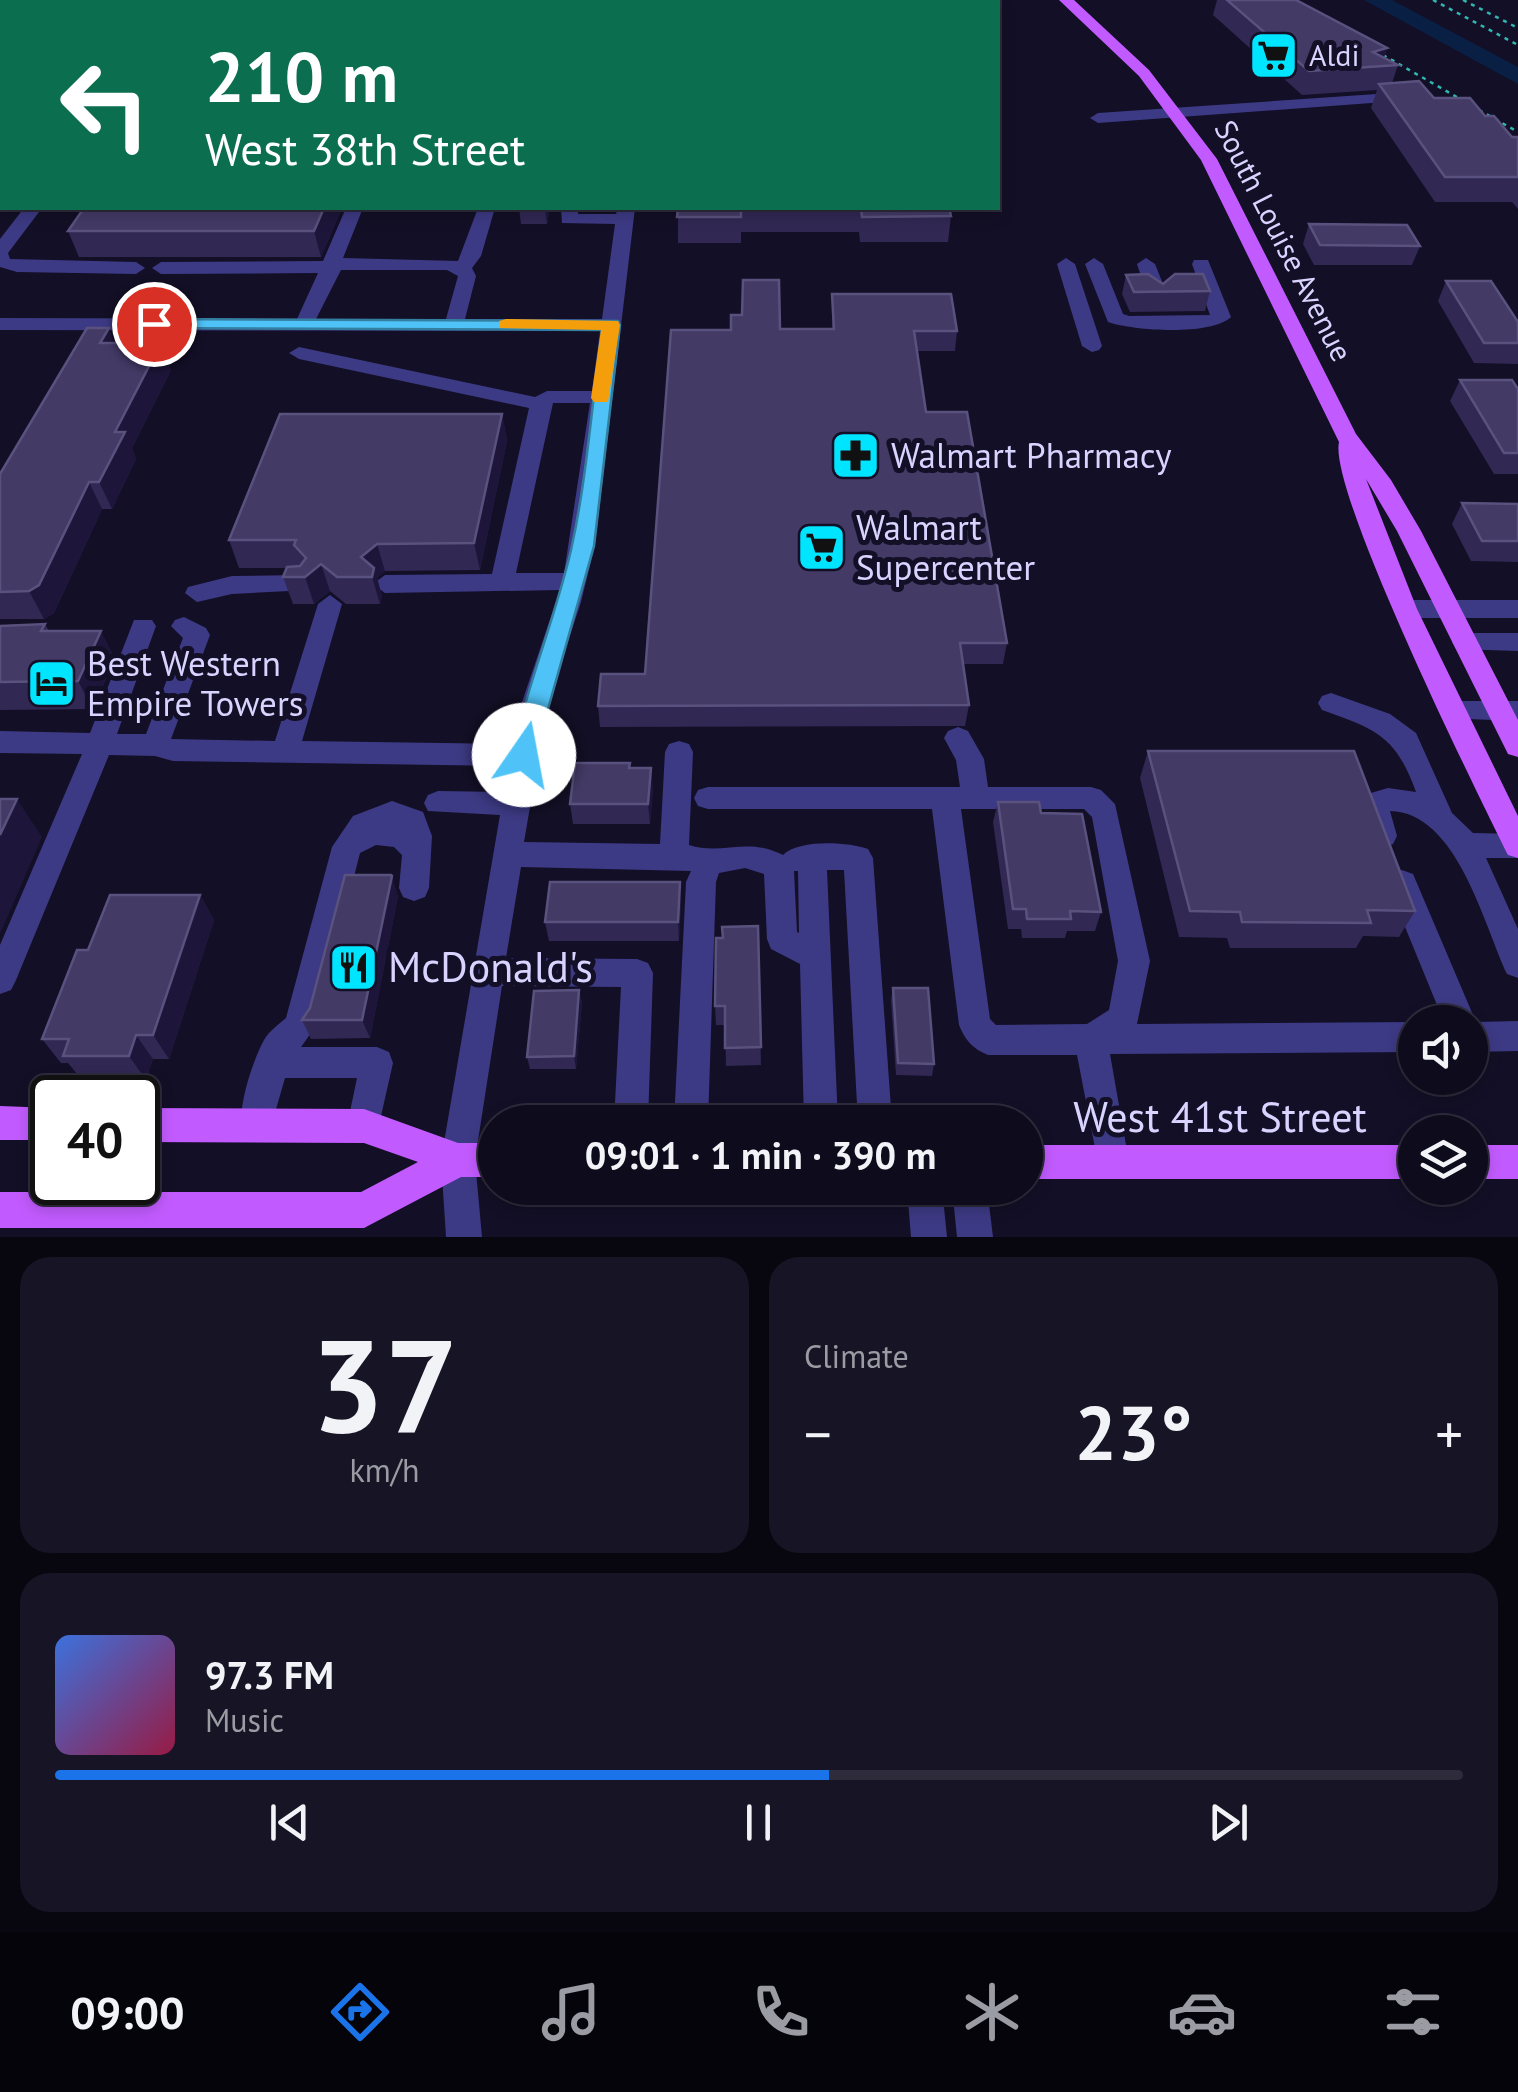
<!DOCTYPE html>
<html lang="en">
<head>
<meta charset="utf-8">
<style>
  body { margin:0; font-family:"PT Sans",sans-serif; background:#171425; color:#f1f3f6; height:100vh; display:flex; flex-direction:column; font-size:38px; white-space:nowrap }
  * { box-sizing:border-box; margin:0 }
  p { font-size:32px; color:#9b9ba3 }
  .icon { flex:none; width:55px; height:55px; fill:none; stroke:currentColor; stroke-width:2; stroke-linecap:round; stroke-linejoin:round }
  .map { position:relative; height:1237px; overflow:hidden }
  .side { display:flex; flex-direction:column; gap:20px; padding:20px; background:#08060f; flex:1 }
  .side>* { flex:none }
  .top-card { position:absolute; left:0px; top:0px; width:1000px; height:210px; box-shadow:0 5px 15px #0003,0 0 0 2px #2e2b3b; background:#0b6e4f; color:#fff; overflow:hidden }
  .tools { position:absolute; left:1398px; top:1005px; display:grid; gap:20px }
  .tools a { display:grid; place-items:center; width:90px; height:90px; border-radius:50%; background:#0e0b1c; box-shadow:0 5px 15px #0003,0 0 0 2px #2e2b3b; font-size:50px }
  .speed { position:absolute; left:30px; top:1075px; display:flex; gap:20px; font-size:50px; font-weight:700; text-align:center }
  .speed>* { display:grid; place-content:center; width:130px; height:130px; border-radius:50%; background:#0e0b1c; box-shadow:0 5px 15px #0003,0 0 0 2px #2e2b3b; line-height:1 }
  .speed .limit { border:5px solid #111; border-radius:15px; background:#fff; color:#111 }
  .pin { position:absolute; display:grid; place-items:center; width:85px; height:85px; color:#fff; margin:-42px; border:5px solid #fff; border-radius:50%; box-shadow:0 2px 10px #0007 }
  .me { position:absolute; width:110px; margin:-55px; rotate:12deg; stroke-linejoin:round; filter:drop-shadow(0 0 8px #0008) }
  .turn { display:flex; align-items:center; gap:35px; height:210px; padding:0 40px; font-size:45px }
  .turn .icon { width:130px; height:130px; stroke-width:2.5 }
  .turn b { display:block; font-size:70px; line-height:85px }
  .big { font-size:75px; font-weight:700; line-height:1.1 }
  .side .card { flex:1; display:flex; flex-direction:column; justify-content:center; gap:15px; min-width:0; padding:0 35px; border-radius:30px; background:#171425 }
  .side .dial { align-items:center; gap:0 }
  .dial b { font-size:130px; line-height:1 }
  .song { display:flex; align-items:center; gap:30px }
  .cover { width:120px; height:120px; border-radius:15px; background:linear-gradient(135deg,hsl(220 70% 55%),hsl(340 70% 35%)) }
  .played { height:10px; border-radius:5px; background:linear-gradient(90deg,#1a73e8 55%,#2e2b3b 55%) }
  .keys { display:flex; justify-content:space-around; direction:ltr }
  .heat { display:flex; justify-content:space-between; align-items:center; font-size:55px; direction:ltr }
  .side .tiles { flex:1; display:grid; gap:20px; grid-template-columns:1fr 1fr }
  .card:last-child { grid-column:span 2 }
  .trip { position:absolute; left:478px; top:1105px; width:565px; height:100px; border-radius:50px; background:#0e0b1c; box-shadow:0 5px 15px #0003,0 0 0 2px #2e2b3b; font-weight:700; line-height:100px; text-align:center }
  .tab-bar { display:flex; height:160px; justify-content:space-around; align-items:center; background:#06040b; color:#9b9ba3 }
  .tab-bar .icon { width:70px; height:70px }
  .tab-bar .current { color:#1a73e8 }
  .tab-bar b { font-size:45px; color:#f1f3f6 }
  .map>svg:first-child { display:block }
</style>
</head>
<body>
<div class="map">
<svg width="1518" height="1237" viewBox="0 0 1518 1237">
  <rect width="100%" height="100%" fill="#130f26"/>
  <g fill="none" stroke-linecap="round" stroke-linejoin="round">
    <polygon fill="#0a1f44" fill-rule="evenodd" points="1364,0 1392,0 1518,67 1518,84"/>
    <g stroke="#2fb8b0" stroke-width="2.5" stroke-dasharray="4 5" stroke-linecap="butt">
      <polyline points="1433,0 1518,45"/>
      <polyline points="1463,0 1518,28"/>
      <polyline points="1383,55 1462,100"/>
      <polyline points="1479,110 1518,132"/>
    </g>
    <g fill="#3d3a85" fill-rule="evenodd">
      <polygon points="311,0 347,0 348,2 313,2"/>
      <polygon points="594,0 610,0 611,2 596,2"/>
      <rect x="786" y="0" width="14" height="2"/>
      <polygon points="917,0 989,0 987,2"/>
      <polygon points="1406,92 1414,97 1412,100 1098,123 1090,118 1098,113"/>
      <polygon points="24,208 42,208 8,253 10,259 136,262 145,268 136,274 17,272 0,267 0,239"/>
      <path d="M346,208H363L343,258L458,261L478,208H495L481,256L472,268L476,276L465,319H602L615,224L562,223L561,208H578V214H616L618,208H635L595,545L581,602L548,702L524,842L660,844L665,752L669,744L679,741L689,744L693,752L689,845C723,856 746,836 783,855C799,839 848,842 868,849L873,858L892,1122H858L844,870H827L838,1122H804L800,964L771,949L767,939L764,874L745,868L719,873L716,882L708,1122H674L686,882L691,871L521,867L506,958L637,959L648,963L653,973L648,1122H614L621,987L502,986L475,1160L482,1237H446L441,1160L500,815L428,811L424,803L428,795L438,791L504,792L508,766L173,761L155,756L109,755L16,980L11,990L0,994V945L82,754L0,753V731L90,733L134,620H152L156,626L117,734H146L183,638L171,626L175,620L184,617L206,628L210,635L171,739L275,741L318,604L330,595L342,604L302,741L513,744L522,702L560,590L385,593L373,584L385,575L492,574L529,408L299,359L289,353L299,347L535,397L547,391H592L600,331L0,330V318L297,319L318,273L161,274L152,268L161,262L323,261ZM341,270H447L458,276L446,319H316ZM553,403H590L564,573H516ZM794,871H798L799,933L797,932Z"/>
      <polygon points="1066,258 1075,264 1102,346 1099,350 1092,352 1082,346 1057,264"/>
      <path d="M1094,258L1103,264L1123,314L1129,316L1210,315L1192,264L1194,260H1208L1231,317C1211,336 1134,331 1108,322L1085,264Z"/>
      <polygon points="1146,258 1155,264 1167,294 1164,298 1157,300 1147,294 1137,264"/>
      <polygon points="300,575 312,584 309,590 232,594 197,602 185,593 188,587 232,576"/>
      <polygon points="1405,600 1518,600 1518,618 1405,618 1393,609"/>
      <polygon points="1465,633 1518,633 1518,651 1456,649 1452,642 1456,635"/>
      <path d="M1331,693L1390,714L1416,733L1452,813L1473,833L1518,834V858H1486L1518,929V978L1507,974C1484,925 1457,812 1390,811L1397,836L1393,844L1383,848L1373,844L1360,803L1364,795L1388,788L1416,792C1396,736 1376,729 1322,710L1318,703L1322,696Z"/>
      <polygon points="1452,701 1518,701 1518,721 1443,718 1439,711 1443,704"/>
      <path d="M958,727L968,731L984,759L988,787H1091L1101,790L1115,804L1150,961L1137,1024L1415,1022V1052L1110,1054L1129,1162L1124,1174L1112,1179L1100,1174L1077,1055H988C973,1049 965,1040 959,1025L932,809H708L698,806L694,798L698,790L708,787H960L956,760L944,738L948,731ZM961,809H1084L1092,817L1118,961L1109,1010L1087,1024L996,1025L990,1019Z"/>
      <path d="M392,801L423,812L432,836L429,888L425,897L414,901L403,897L399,888L402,855L394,847L376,845L360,853L316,1026L301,1047H377L389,1052L393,1063L376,1138L364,1143L352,1138L347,1126L357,1078H285L268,1137L256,1142L244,1137C234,1114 253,1060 264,1040C269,1031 279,1024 286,1018L332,847L353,816Z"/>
      <polygon points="1402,870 1413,874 1476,1022 1518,1021 1518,1051 1470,1052 1470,1022 1444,1022 1387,883 1391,874"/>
      <polygon points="907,1188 942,1188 947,1237 911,1237"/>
      <polygon points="952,1188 987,1188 993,1237 957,1237"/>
    </g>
    <g fill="#c25bff" fill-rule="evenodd">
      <path d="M1059,0H1074L1149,70L1217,159L1356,434L1391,480L1421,531L1518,720V757L1508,754L1397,531L1366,479L1417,609L1518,816V858L1508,855C1477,793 1328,491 1339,442L1201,160L1139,76Z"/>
      <polygon points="0,1106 52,1108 52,1140 0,1140"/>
      <polygon points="138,1108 364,1109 458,1143 495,1143 495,1177 461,1177 364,1228 0,1228 0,1192 361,1192 418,1162 364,1143 138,1142"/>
      <rect x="1025" y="1145" width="390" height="34"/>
      <rect x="1470" y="1145" width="48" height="34"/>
    </g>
  </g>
  <g fill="#312854">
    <polygon points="1217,0 1296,0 1387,48 1384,58 1398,65 1392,83 1485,116 1512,137 1518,137 1518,209 1512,202 1435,202 1371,108 1377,90 1302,95 1213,15"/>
    <polygon points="2,58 2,155 0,155 0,61"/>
    <polygon points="84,208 342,208 321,257 79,257 68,231"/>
    <polygon points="519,208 550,208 547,224 521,224"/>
    <polygon points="678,208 949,208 951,216 948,242 860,242 859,232 741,232 741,243 678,243"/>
    <polygon points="1309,224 1420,246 1412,265 1314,265 1303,244"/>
    <polygon points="1126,275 1163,284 1210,291 1205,311 1130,312 1122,294"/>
    <polygon points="1446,281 1518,322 1518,364 1474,363 1438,301"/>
    <polygon points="832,294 957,331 955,351 917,351 926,412 1007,643 1003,664 963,664 969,705 965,726 600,727 598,706 645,674 780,329 832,329"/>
    <polygon points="115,343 171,370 132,448 136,459 112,509 102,509 54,613 44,619 0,619 0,474"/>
    <polygon points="1460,380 1518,389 1518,474 1494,474 1450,401"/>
    <polygon points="502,414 507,441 480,570 385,571 377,578 382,596 380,604 346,604 330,591 314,604 293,604 283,577 286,568 239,568 229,540"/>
    <polygon points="1462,503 1518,504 1518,562 1471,561 1452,524"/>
    <polygon points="45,624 49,631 115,658 93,709 0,710 0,626"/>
    <polygon points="1148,751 1415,911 1399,937 1363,936 1356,948 1230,948 1227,938 1179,937 1140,778"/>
    <polygon points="630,763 630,768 653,788 650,824 573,824 570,804"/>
    <polygon points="998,802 1041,813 1101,912 1095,931 1067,931 1065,938 1022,938 1021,929 1008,929 993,822"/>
    <polygon points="200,895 214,920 169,1059 153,1059 146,1080 82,1080 68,1063 61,1063 42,1039 88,950"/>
    <polygon points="398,896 370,1038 311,1039 302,1020"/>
    <polygon points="681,901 679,941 549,941 545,922"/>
    <polygon points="758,926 761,1065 726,1066 725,1025 716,1025 715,1006 723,938"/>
    <polygon points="893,988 934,1064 932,1076 896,1075 891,1000"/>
    <polygon points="579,990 582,1003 576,1069 530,1069 527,1057"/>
  </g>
  <g fill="#1d163a">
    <polygon points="0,0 9,0 7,2 2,2 2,7 0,10"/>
    <polygon points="1387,48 1381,66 1373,52"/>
    <polygon points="324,208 342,208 321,257 314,231"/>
    <polygon points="545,208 550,208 547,224"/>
    <polygon points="109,328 119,355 100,343"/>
    <polygon points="161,343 171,370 132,448 136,459 112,509 99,482 115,432"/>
    <polygon points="502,414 507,441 480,570 474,543"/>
    <polygon points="89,482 102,509 54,613 44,619 29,591"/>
    <polygon points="377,544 385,571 377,578 382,596 380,604 372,577 361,557"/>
    <polygon points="321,564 330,591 314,604 305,577"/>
    <polygon points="101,631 115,658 93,709 78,681"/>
    <polygon points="651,768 653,788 650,824 648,804"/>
    <polygon points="17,799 42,837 0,934 0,835"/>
    <polygon points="392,876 398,896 370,1038 362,1020"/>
    <polygon points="680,882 681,901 679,941 678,922"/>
    <polygon points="200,895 214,920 169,1059 153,1035"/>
    <polygon points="579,990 582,1003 576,1069 574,1056"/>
    <polygon points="136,1035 153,1059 146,1080 129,1056"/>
  </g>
  <g fill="#433a66" stroke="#5a527e" stroke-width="2.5">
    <polygon points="1227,0 1296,0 1387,48 1373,52 1398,65 1309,71"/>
    <polygon points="2,58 2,130 0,130 0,61"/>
    <polygon points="1419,81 1434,98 1470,98 1485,116 1494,116 1512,137 1518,137 1518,177 1445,177 1379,84"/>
    <polygon points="84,208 324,208 314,231 68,231"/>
    <polygon points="678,208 741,208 741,217 677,217"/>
    <polygon points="861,208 949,208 951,216 862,217"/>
    <polygon points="1309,224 1407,225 1420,246 1320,245"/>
    <polygon points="1148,274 1163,284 1175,274 1203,274 1210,291 1134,292 1126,275"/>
    <polygon points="743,280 779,280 780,329 834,329 832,294 951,294 957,331 914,331 926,412 967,412 1007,643 960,643 969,705 598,706 601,674 645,674 671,330 731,330 731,315 742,315"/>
    <polygon points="1446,281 1491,281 1518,322 1518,343 1484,343"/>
    <polygon points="87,328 109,328 100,343 161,343 115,432 125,432 99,482 89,482 39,585 29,591 0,592 0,474"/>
    <polygon points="1460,380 1512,380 1518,389 1518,453 1504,453"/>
    <polygon points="280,414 502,414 474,543 377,544 361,557 374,568 372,577 337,577 321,564 305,577 283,577 287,567 300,566 306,558 294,545 296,540 229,540"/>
    <polygon points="1462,503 1518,504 1518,541 1482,541"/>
    <polygon points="45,624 41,631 101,631 78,681 0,682 0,626"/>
    <polygon points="1148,751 1354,751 1415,911 1367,910 1371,923 1242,922 1240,912 1190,911"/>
    <polygon points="575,763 630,763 629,768 651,768 648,804 570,804"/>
    <polygon points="0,799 17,799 0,835"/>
    <polygon points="998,802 1039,802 1041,813 1082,814 1101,912 1070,911 1071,919 1027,919 1026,909 1013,909"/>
    <polygon points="345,875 391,875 392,876 362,1020 302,1020 310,1008"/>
    <polygon points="550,882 680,882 678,922 545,922"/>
    <polygon points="110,895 200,895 153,1035 136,1035 129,1056 63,1056 69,1039 42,1039 77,950 88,950"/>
    <polygon points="758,926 761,1047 725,1048 725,1006 715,1006 716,938 723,938 722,927"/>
    <polygon points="893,988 928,988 934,1064 898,1063"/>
    <polygon points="579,990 574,1056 527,1057 534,991"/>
  </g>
  <path fill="#4fc3f7" stroke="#337fa1" stroke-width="2.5" d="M154,319L618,321L620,325L594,546L533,762H515L512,755C527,685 555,619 571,550C587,478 592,402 602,330L147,328V320Z"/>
  <polygon fill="#f59e0b" points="506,319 618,321 620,325 608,402 594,402 591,398 601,330 499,328 499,321"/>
  <defs>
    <symbol id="supermarket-square" viewBox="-11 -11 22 22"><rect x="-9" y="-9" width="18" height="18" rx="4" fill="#00e5ff" stroke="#130f26"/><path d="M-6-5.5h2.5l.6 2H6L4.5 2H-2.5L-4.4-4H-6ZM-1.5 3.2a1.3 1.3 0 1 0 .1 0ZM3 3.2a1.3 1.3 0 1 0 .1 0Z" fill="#111"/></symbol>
    <symbol id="pharmacy-square" viewBox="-11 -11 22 22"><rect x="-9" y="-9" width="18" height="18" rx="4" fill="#00e5ff" stroke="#130f26"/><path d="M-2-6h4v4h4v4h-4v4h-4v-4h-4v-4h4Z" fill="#111"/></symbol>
    <symbol id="hotel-square" viewBox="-11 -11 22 22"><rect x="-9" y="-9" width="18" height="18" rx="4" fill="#00e5ff" stroke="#130f26"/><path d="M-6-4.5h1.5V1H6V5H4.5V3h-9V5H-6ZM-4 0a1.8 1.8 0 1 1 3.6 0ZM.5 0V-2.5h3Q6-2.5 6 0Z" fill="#111"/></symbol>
    <symbol id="restaurant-square" viewBox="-11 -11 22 22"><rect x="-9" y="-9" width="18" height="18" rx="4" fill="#00e5ff" stroke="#130f26"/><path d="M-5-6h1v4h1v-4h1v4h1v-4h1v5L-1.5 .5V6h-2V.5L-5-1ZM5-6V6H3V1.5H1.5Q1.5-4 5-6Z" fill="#111"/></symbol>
  </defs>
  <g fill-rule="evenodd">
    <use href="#supermarket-square" x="1246" y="28" width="55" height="55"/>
    <use href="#pharmacy-square" x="828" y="428" width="55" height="55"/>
    <use href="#supermarket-square" x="794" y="520" width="55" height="55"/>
    <use href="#hotel-square" x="24" y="656" width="55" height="55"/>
    <use href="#restaurant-square" x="326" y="940" width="55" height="55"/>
  </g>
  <g text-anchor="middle" stroke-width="10" stroke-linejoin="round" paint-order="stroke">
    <g font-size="30" fill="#d9d4ff" stroke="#130f26" text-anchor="start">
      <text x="1309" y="66">Aldi</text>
    </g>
    <g font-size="30" fill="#d9d4ff" stroke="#130f26">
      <text transform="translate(1283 241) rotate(63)" y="10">South Louise Avenue</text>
    </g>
    <g font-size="35" fill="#d9d4ff" stroke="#130f26" text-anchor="start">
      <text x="891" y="468">Walmart Pharmacy</text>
      <text x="856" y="540">Walmart<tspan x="856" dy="40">Supercenter</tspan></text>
      <text x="87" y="676">Best Western<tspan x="87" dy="40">Empire Towers</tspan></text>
    </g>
    <g font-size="42" fill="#d9d4ff" stroke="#130f26" text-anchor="start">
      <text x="388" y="982">McDonald's</text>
    </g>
    <g font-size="42" fill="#d9d4ff" stroke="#130f26">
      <text x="1220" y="1132">West 41st Street</text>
    </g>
  </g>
</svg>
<div class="tools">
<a><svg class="icon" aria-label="sound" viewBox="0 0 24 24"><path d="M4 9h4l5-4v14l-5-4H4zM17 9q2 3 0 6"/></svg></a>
<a><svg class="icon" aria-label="layers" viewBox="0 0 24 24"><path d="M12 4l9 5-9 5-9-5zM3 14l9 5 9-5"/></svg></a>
</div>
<div class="speed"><div class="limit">40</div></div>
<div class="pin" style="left:154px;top:324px;background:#d93025"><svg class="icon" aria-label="arrive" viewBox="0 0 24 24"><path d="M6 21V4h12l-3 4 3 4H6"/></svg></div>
<svg class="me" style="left:524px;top:755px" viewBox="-20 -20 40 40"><circle r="19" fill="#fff"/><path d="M0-13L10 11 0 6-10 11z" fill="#4fc3f7"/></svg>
<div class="trip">09:01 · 1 min · 390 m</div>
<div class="top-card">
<div class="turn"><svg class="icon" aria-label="left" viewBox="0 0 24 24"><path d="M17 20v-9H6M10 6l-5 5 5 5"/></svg><div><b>210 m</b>West 38th Street</div></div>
</div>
</div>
<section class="side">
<div class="tiles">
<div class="card dial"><b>37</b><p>km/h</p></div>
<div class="card"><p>Climate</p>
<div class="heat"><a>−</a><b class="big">23°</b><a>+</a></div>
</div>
<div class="card">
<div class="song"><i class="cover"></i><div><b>97.3 FM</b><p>Music</p></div></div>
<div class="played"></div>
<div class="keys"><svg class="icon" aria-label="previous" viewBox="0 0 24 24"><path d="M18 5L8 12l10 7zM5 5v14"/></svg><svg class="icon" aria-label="pause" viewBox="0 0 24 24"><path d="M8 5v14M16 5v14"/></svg><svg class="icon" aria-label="next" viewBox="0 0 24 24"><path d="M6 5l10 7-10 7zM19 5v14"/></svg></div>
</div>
</div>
</section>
<nav class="tab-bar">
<b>09:00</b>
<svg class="icon current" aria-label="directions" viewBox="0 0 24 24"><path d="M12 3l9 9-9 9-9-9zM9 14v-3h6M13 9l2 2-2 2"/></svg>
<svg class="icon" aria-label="music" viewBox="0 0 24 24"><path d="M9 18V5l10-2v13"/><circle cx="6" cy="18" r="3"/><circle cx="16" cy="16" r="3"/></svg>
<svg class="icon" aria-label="phone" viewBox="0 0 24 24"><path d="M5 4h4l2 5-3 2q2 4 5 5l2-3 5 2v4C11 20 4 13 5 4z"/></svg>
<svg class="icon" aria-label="climate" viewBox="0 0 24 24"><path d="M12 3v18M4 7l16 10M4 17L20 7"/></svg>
<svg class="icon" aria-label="car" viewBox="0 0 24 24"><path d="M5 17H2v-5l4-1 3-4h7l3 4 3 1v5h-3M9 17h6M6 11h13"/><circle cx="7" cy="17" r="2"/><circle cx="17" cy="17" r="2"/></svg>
<svg class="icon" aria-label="filters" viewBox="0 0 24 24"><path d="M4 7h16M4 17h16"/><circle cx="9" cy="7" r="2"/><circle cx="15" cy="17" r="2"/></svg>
</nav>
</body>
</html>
